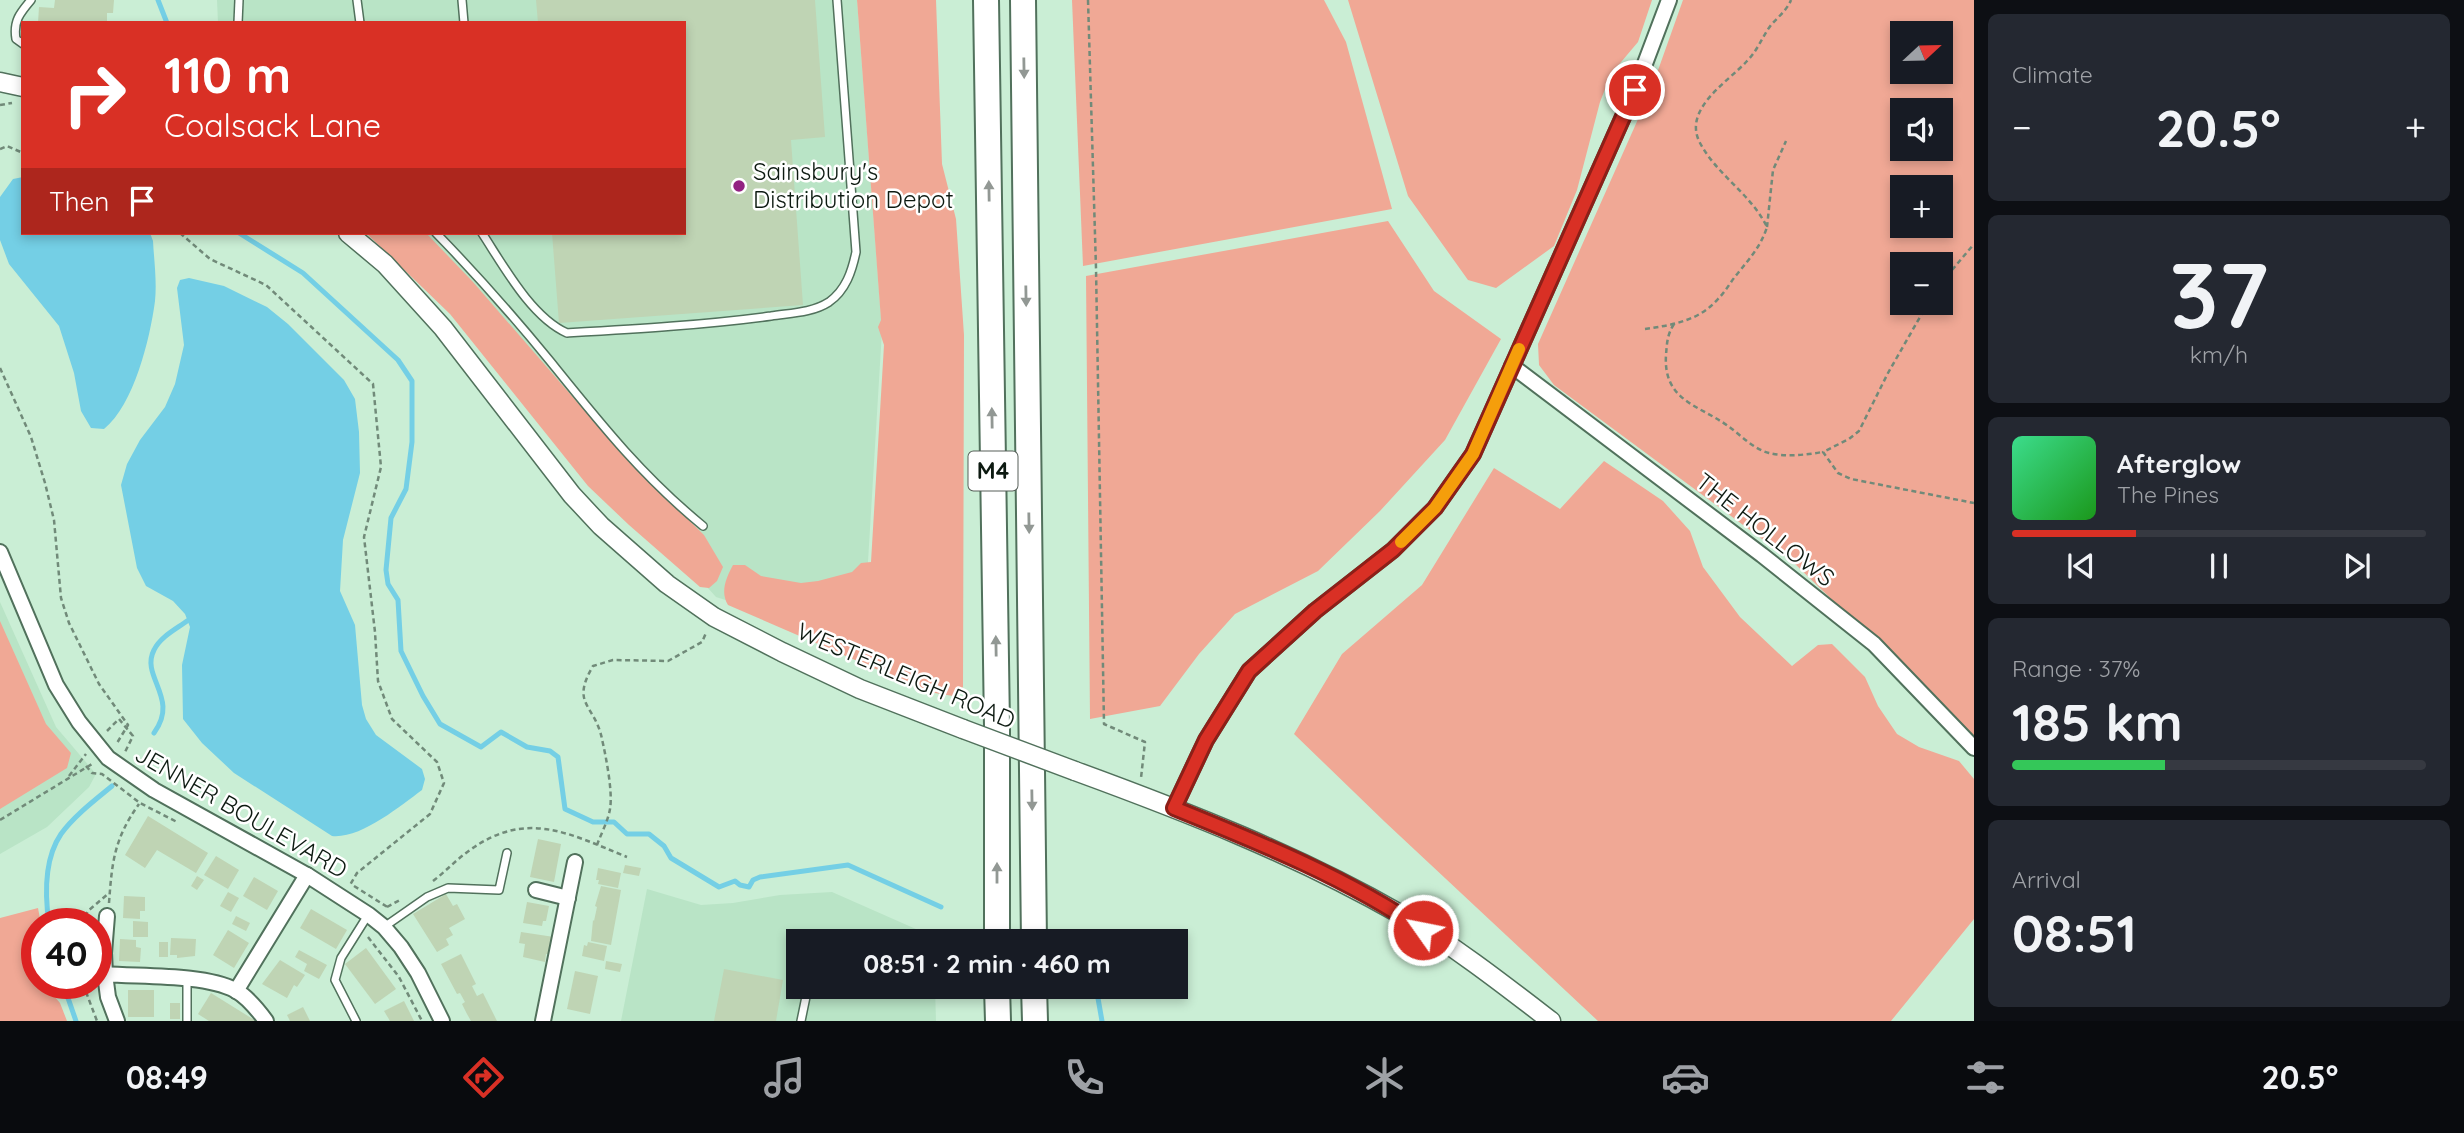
<!DOCTYPE html>
<html lang="en">
<head>
<meta charset="utf-8">
<style>
  body { margin:0; font-family:Quicksand,sans-serif; background:#242831; color:#f1f3f6; height:100vh; display:flex; flex-direction:column; font-size:26px; white-space:nowrap }
  * { box-sizing:border-box; margin:0 }
  p { font-size:23px; color:#9ea1a6 }
  .icon { flex:none; width:38px; height:38px; fill:none; stroke:currentColor; stroke-width:2; stroke-linecap:round; stroke-linejoin:round }
  .map { position:relative; flex:1; overflow:hidden }
  .sheet { display:flex; flex-direction:column; gap:14px; padding:14px; background:#0d0f14; width:490px }
  .sheet>* { flex:none }
  .banner { position:absolute; left:21px; top:21px; width:665px; height:214px; border-radius:0px; box-shadow:0 4px 10px #0003; background:#d93025; color:#fff; overflow:hidden }
  .needle { width:46px; rotate:68deg }
  .fabs { position:absolute; left:1890px; top:21px; display:grid; gap:14px }
  .fabs a { display:grid; place-items:center; width:63px; height:63px; border-radius:0px; background:#171b24; box-shadow:0 4px 10px #0003; font-size:35px }
  .speed { position:absolute; left:21px; top:908px; display:flex; gap:14px; font-size:35px; font-weight:700; text-align:center }
  .speed>* { display:grid; place-content:center; width:91px; height:91px; border-radius:50%; background:#171b24; box-shadow:0 4px 10px #0003; line-height:1 }
  .speed .limit { border:10px solid #d22; background:#fff; color:#111 }
  .pin { position:absolute; display:grid; place-items:center; width:60px; height:60px; color:#fff; margin:-30px; border:4px solid #fff; border-radius:50%; box-shadow:0 2px 7px #0007 }
  .me { position:absolute; width:77px; margin:-38px; rotate:303deg; stroke-linejoin:round; filter:drop-shadow(0 0 5px #0008) }
  .turn { display:flex; align-items:center; gap:24px; height:147px; padding:0 28px; font-size:32px }
  .turn .icon { width:91px; height:91px; stroke-width:2.5 }
  .turn b { display:block; font-size:49px; line-height:60px }
  .then { display:flex; align-items:center; height:66px; padding:0 28px; background:#0003; gap:14px; font-size:26px }
  .big { font-size:52px; font-weight:700; line-height:1.1 }
  .sheet .tile { flex:1; display:flex; flex-direction:column; justify-content:center; gap:10px; min-width:0; padding:0 24px; border-radius:10px; background:#242831 }
  .sheet .dial { align-items:center; gap:0 }
  .dial b { font-size:91px; line-height:1 }
  .song { display:flex; align-items:center; gap:21px }
  .cover { width:84px; height:84px; border-radius:10px; background:linear-gradient(135deg,hsl(150 70% 55%),hsl(120 70% 35%)) }
  .played { height:7px; border-radius:4px; background:linear-gradient(90deg,#d93025 30%,#363941 30%) }
  .keys { display:flex; justify-content:space-around; direction:ltr }
  .heat { display:flex; justify-content:space-between; align-items:center; font-size:38px; direction:ltr }
  .charge { height:10px; border-radius:5px; background:linear-gradient(90deg,#34c759 37%,#363941 0) }
  .trip { position:absolute; left:786px; top:929px; width:402px; height:70px; border-radius:0px; background:#171b24; box-shadow:0 4px 10px #0003; font-weight:700; line-height:70px; text-align:center }
  .dock { display:flex; height:112px; justify-content:space-around; align-items:center; background:#090b0e; color:#9ea1a6 }
  .dock .icon { width:49px; height:49px }
  .dock .current { color:#d93025 }
  .dock b { font-size:32px; color:#f1f3f6 }
  main { display:flex; flex:1; min-height:0 }
  .map>svg:first-child { display:block }
</style>
</head>
<body>
<main>
<div class="map">
<svg width="1974" height="1021" viewBox="0 0 1974 1021">
  <rect width="100%" height="100%" fill="#caeed5"/>
  <g fill="#b9e4c6">
    <polygon points="217,0 857,0 882,331 863,644 716,597 389,233 684,233 684,23 218,23"/>
    <polygon points="0,602 56,727 96,774 89,787 47,827 0,854"/>
    <polygon points="647,889 701,905 733,903 780,895 832,892 934,937 934,942 798,942 798,987 935,987 936,1021 621,1021"/>
  </g>
  <g fill="#f0a895" fill-rule="evenodd">
    <path d="M857,0H936L942,164L956,219L964,335L963,687L953,696L929,692L728,605C720,592 726,578 733,565H745L761,576L801,583L818,581L852,572L861,563L871,562L884,345L878,327L881,320Z"/>
    <polygon points="1072,0 1324,0 1346,42 1392,209 1083,266"/>
    <polygon points="1348,0 1652,0 1638,42 1611,74 1600,102 1577,190 1554,246 1496,288 1468,280 1408,196"/>
    <path d="M1683,0H1974V737L1793,562L1554,385L1539,365L1538,344L1651,90ZM1902,33H1941V72H1902ZM1902,110H1941V149H1902ZM1902,187H1941V226H1902ZM1902,264H1941V303H1902Z"/>
    <polygon points="1388,221 1434,291 1501,339 1445,440 1380,511 1318,571 1235,614 1199,654 1160,706 1090,719 1086,276"/>
    <polygon points="366,233 427,234 473,282 623,455 704,535 723,567 717,581 709,588 700,587 629,525 588,486 450,314"/>
    <polygon points="1604,461 1663,501 1690,531 1703,567 1740,617 1792,666 1818,645 1832,644 1865,677 1878,706 1897,734 1919,747 1959,761 1974,779 1974,919 1891,1021 1598,1021 1385,822 1294,734 1342,654 1422,585 1494,468 1560,509"/>
    <polygon points="0,621 46,724 71,753 67,768 0,809"/>
    <polygon points="38,908 41,924 37,924 37,984 44,984 60,1003 67,1021 0,1021 0,918"/>
  </g>
  <g fill="#74cfe5">
    <path d="M23,177V233H150L153,241C154,260 157,281 155,301C150,339 134,405 104,429L91,428L81,411L74,373L59,326L9,264L0,240V197L13,179Z"/>
    <path d="M189,278L224,286L267,307L288,324L344,380L355,399L359,432L360,473L343,540L340,591L355,625L362,705L366,719L376,735L422,769L425,779L422,790C400,806 361,839 332,836L234,773L202,743L183,719L182,665L190,627L185,614L173,601L146,586L137,568L121,485L127,464L140,440L165,407L175,384L184,345L177,288L180,280Z"/>
  </g>
  <g fill="none" stroke-linecap="round" stroke-linejoin="round">
    <g stroke="#74cfe5" stroke-width="5">
      <polyline points="158,0 167,23"/>
      <polyline points="239,233 303,273 398,360 412,381 412,442 406,489 391,518 386,570 388,584 398,600 401,651 423,696 440,724 481,747 501,732 527,747 550,751 558,757 565,809 593,822 614,822 627,834 649,834 664,846 671,858 719,887 735,881 740,885 749,887 753,880 760,877 848,865 941,907"/>
      <path d="M154,733C180,698 140,677 154,650C160,637 176,629 187,621"/>
      <path d="M49,924C45,896 44,859 61,834C74,816 95,800 112,786"/>
      <polyline points="54,984 68,998 76,1021"/>
      <polyline points="1096,987 1102,1021"/>
    </g>
  </g>
  <g fill="#bfd4b4">
    <polygon points="55,0 114,0 113,13 107,13 107,21 104,23 38,23 39,7 54,8"/>
    <polygon points="536,0 815,0 825,137 791,140 803,305 559,323 552,233 684,233 684,23 538,23"/>
    <polygon points="148,816 208,853 196,873 157,850 145,868 125,855"/>
    <polygon points="538,839 561,844 554,882 530,877"/>
    <polygon points="216,856 239,870 228,889 204,875"/>
    <polygon points="625,865 641,868 639,876 623,873"/>
    <polygon points="598,868 621,873 618,888 598,884 599,880 596,880"/>
    <polygon points="197,876 204,880 197,890 191,886"/>
    <polygon points="254,877 278,891 267,910 243,896"/>
    <polygon points="601,886 621,890 611,945 591,941 593,920 594,921 597,907 595,906"/>
    <polygon points="228,892 239,898 231,912 220,906"/>
    <polygon points="446,894 453,906 457,904 465,919 449,928 453,935 446,939 449,945 437,952 413,914"/>
    <polygon points="124,896 145,897 145,911 140,911 140,919 123,918"/>
    <polygon points="527,902 549,906 546,921 543,921 542,926 523,923"/>
    <polygon points="311,909 347,930 336,949 300,928"/>
    <polygon points="236,916 250,923 246,931 232,924"/>
    <polygon points="133,921 148,922 148,937 133,937"/>
    <polygon points="228,930 249,943 234,968 213,955"/>
    <polygon points="521,932 554,937 551,954 546,954 545,962 523,957 525,944 519,943"/>
    <polygon points="171,938 196,939 195,956 177,958 177,955 170,955"/>
    <polygon points="120,939 136,940 136,947 141,948 140,962 119,961"/>
    <rect x="159" y="942" width="9" height="15"/>
    <polygon points="588,942 607,946 604,961 582,956 584,945 587,946"/>
    <polygon points="366,948 396,989 375,1004 345,964"/>
    <polygon points="299,950 327,965 319,979 304,971 307,964 295,957"/>
    <polygon points="461,954 476,984 472,986 477,996 483,993 497,1021 471,1021 467,1014 462,1004 465,1002 460,993 457,994 441,964"/>
    <polygon points="280,960 305,975 297,987 294,985 287,998 262,984"/>
    <polygon points="606,961 622,964 620,972 605,969"/>
    <polygon points="724,969 783,980 776,1021 714,1021"/>
    <polygon points="575,971 598,976 590,1014 567,1009"/>
    <rect x="128" y="990" width="26" height="27"/>
    <polygon points="211,993 256,1021 209,1021 198,1014"/>
    <polygon points="404,1001 414,1021 390,1021 384,1011"/>
    <rect x="170" y="1003" width="10" height="16"/>
    <polygon points="303,1007 310,1021 290,1021 287,1015"/>
  </g>
  <g fill="none" stroke-linecap="round" stroke-linejoin="round">
    <defs>
      <g id="service">
        <polyline points="357,0 360,23"/>
        <polyline points="462,0 464,23"/>
        <polyline points="238,23 239,0"/>
        <path d="M23,44L16,39C13,21 20,13 31,0"/>
        <path d="M436,233C476,274 514,317 550,361C600,423 641,475 703,526"/>
        <path d="M482,233C503,265 531,317 567,333C635,329 704,325 771,316C790,313 812,313 829,302C846,290 852,271 856,252L837,0"/>
        <polyline points="384,927 427,897 448,888 499,890 507,853"/>
        <polyline points="818,942 819,936"/>
        <polyline points="187,980 187,1021"/>
        <polyline points="356,1021 335,980 341,958 368,915"/>
        <polyline points="801,1021 808,987"/>
      </g>
      <g id="minor">
        <polyline points="1512,366 1762,555 1874,644 1974,748"/>
        <polyline points="0,552 56,685 79,722 108,758 154,790 307,875 369,915 384,927 401,947 418,973 442,1021"/>
        <polyline points="1174,808 1206,740 1249,671 1315,611 1393,550 1435,508 1473,454 1635,90 1669,0"/>
        <polyline points="536,890 568,898"/>
        <polyline points="105,974 104,953 107,916"/>
        <polyline points="236,991 307,875"/>
        <path d="M117,1021L108,997L105,974C141,977 204,974 235,990C246,996 258,1010 266,1021"/>
        <polyline points="543,1021 575,862"/>
      </g>
      <g id="tertiary">
        <polyline points="0,82 23,87"/>
        <polyline points="348,233 385,264 443,328 572,495 601,526 667,584 714,617 782,652 860,689 963,729"/>
        <path d="M1075,771C1187,812 1297,855 1400,914C1453,945 1503,984 1551,1021"/>
      </g>
      <g id="motorway">
        <polyline points="986,0 997,726 997,942"/>
        <polyline points="1023,0 1034,942"/>
        <polyline points="997,987 998,1021"/>
        <polyline points="1034,987 1035,1021"/>
      </g>
    </defs>
    <use href="#service" stroke="#51715c" stroke-width="10"/>
    <use href="#minor" stroke="#51715c" stroke-width="18"/>
    <use href="#tertiary" stroke="#51715c" stroke-width="21"/>
    <use href="#motorway" stroke="#51715c" stroke-width="28"/>
    <g stroke="#718a79" stroke-width="2.5" stroke-dasharray="5 3.5" stroke-linecap="butt">
      <polyline points="1088,0 1096,268 1104,724 1145,742 1141,778"/>
      <polyline points="0,105 12,103"/>
      <polyline points="0,149 7,146 23,153"/>
      <polyline points="1767,227 1773,170 1786,141"/>
      <polyline points="180,233 210,259 266,285 373,384 381,467 364,537 375,632 378,681 392,719 437,762 444,783 430,814 357,873 350,885"/>
      <polyline points="1941,283 1974,244"/>
      <polyline points="1928,303 1888,373 1859,431 1849,439 1823,452 1838,473 1851,479 1974,503"/>
      <path d="M1674,324C1667,335 1667,343 1666,355C1663,401 1699,405 1728,426C1741,435 1753,449 1769,453C1785,457 1806,455 1822,452"/>
      <path d="M1645,329C1672,325 1699,321 1718,299C1726,291 1731,281 1738,273C1750,258 1761,246 1767,227C1751,194 1717,175 1700,143C1682,109 1728,82 1747,61C1758,50 1762,37 1771,25C1778,17 1787,10 1791,0"/>
      <polyline points="0,368 31,437 45,483 54,520 61,598 69,623 99,684 128,725 117,743"/>
      <polyline points="107,731 119,719 133,736 125,752"/>
      <polyline points="86,766 92,773 102,774 140,803 177,822"/>
      <polyline points="69,776 86,754"/>
      <polyline points="0,820 92,764"/>
      <path d="M597,845C601,834 608,821 610,809C613,792 606,757 602,739C595,704 570,705 593,666L613,660L668,661L702,642L706,633"/>
      <path d="M433,881C446,871 457,859 470,850C527,809 570,834 627,857"/>
      <polyline points="354,886 389,908"/>
      <path d="M109,903C112,862 114,839 139,804"/>
      <polyline points="387,907 400,900"/>
      <polyline points="81,924 88,911 109,893"/>
      <polyline points="368,937 399,977 422,1021"/>
      <polyline points="83,984 97,1021"/>
    </g>
    <use href="#service" stroke="#fff" stroke-width="7"/>
    <use href="#minor" stroke="#fff" stroke-width="14"/>
    <use href="#tertiary" stroke="#fff" stroke-width="18"/>
    <use href="#motorway" stroke="#fff" stroke-width="24"/>
    <defs>
      <polyline id="tertiary-bridge" points="963,729 1075,771"/>
    </defs>
    <use href="#tertiary-bridge" stroke="#51715c" stroke-width="21" stroke-linecap="butt"/>
    <use href="#tertiary-bridge" stroke="#fff" stroke-width="18"/>
  </g>
  <defs><path id="oneway-solid" d="M-6-.8H1V-3.2L6.5 0L1 3.2V.8H-6Z" transform="scale(1.75)"/></defs>
  <g fill="#929894">
    <use href="#oneway-solid" transform="translate(1024 68) rotate(89)"/>
    <use href="#oneway-solid" transform="translate(989 191) rotate(-91)"/>
    <use href="#oneway-solid" transform="translate(1026 296) rotate(89)"/>
    <use href="#oneway-solid" transform="translate(992 418) rotate(-91)"/>
    <use href="#oneway-solid" transform="translate(1029 523) rotate(89)"/>
    <use href="#oneway-solid" transform="translate(996 646) rotate(-91)"/>
    <use href="#oneway-solid" transform="translate(1032 800) rotate(89)"/>
    <use href="#oneway-solid" transform="translate(997 873) rotate(-90)"/>
  </g>
  <g fill="none" stroke-linecap="round" stroke-linejoin="round">
    <defs>
      <path id="route" d="M1423,930C1347,878 1260,843 1174,808L1206,740L1249,671L1315,611L1393,550L1435,508L1473,454L1635,90"/>
    </defs>
    <use href="#route" stroke="#8d1f18" stroke-width="18"/>
    <use href="#route" stroke="#d93025" stroke-width="12"/>
    <polyline stroke="#f59e0b" stroke-width="12" points="1401,542 1435,508 1473,454 1519,349"/>
  </g>
  <circle fill="#932282" stroke="#fff" stroke-width="2.5" cx="739" cy="186" r="7"/>
  <g text-anchor="middle" stroke-width="5" stroke-linejoin="round" paint-order="stroke">
    <rect fill="#fff" stroke="#565f58" stroke-width="2" x="968.5" y="451.5" width="49" height="39" rx="5"/>
    <g font-size="23" font-weight="bold" fill="#0d1a11">
      <text x="993" y="479">M4</text>
    </g>
    <g font-size="24" fill="#0d1a11" stroke="#fff" text-anchor="start">
      <text x="753" y="180">Sainsbury's<tspan x="753" dy="28">Distribution Depot</tspan></text>
    </g>
    <g font-size="24" fill="#0d1a11" stroke="#fff">
      <text transform="translate(1765 530) rotate(38)" y="8">THE HOLLOWS</text>
      <text transform="translate(906 676) rotate(23)" y="8">WESTERLEIGH ROAD</text>
      <text transform="translate(241 812) rotate(30)" y="8">JENNER BOULEVARD</text>
    </g>
  </g>
</svg>
<div class="fabs">
<a><svg class="needle" viewBox="-14 -14 28 28"><path d="M0-13l5 13h-10z" fill="#e53935"/><path d="M0 13l5-13h-10z" fill="#9ea1a6"/></svg></a>
<a><svg class="icon" aria-label="sound" viewBox="0 0 24 24"><path d="M4 9h4l5-4v14l-5-4H4zM17 9q2 3 0 6"/></svg></a>
<a>+</a>
<a>−</a>
</div>
<div class="speed"><div class="limit">40</div></div>
<div class="pin" style="left:1635px;top:90px;background:#d93025"><svg class="icon" aria-label="arrive" viewBox="0 0 24 24"><path d="M6 21V4h12l-3 4 3 4H6"/></svg></div>
<svg class="me" style="left:1423px;top:930px" viewBox="-20 -20 40 40"><circle r="17" fill="#d93025" stroke="#fff" stroke-width="3"/><path d="M0-11L8 9 0 5-8 9z" fill="#fff"/></svg>
<div class="trip">08:51 · 2 min · 460 m</div>
<div class="banner">
<div class="turn"><svg class="icon" aria-label="right" viewBox="0 0 24 24"><path d="M7 20v-9h11M14 6l5 5-5 5"/></svg><div><b>110 m</b>Coalsack Lane</div></div>
<div class="then">Then<svg class="icon" aria-label="arrive" viewBox="0 0 24 24"><path d="M6 21V4h12l-3 4 3 4H6"/></svg></div>
</div>
</div>
<section class="sheet">
<div class="tile"><p>Climate</p>
<div class="heat"><a>−</a><b class="big">20.5°</b><a>+</a></div>
</div>
<div class="tile dial"><b>37</b><p>km/h</p></div>
<div class="tile">
<div class="song"><i class="cover"></i><div><b>Afterglow</b><p>The Pines</p></div></div>
<div class="played"></div>
<div class="keys"><svg class="icon" aria-label="previous" viewBox="0 0 24 24"><path d="M18 5L8 12l10 7zM5 5v14"/></svg><svg class="icon" aria-label="pause" viewBox="0 0 24 24"><path d="M8 5v14M16 5v14"/></svg><svg class="icon" aria-label="next" viewBox="0 0 24 24"><path d="M6 5l10 7-10 7zM19 5v14"/></svg></div>
</div>
<div class="tile"><p>Range · 37%</p><b class="big">185 km</b><div class="charge"></div></div>
<div class="tile"><p>Arrival</p><b class="big">08:51</b></div>
</section>
</main>
<nav class="dock">
<b>08:49</b>
<svg class="icon current" aria-label="directions" viewBox="0 0 24 24"><path d="M12 3l9 9-9 9-9-9zM9 14v-3h6M13 9l2 2-2 2"/></svg>
<svg class="icon" aria-label="music" viewBox="0 0 24 24"><path d="M9 18V5l10-2v13"/><circle cx="6" cy="18" r="3"/><circle cx="16" cy="16" r="3"/></svg>
<svg class="icon" aria-label="phone" viewBox="0 0 24 24"><path d="M5 4h4l2 5-3 2q2 4 5 5l2-3 5 2v4C11 20 4 13 5 4z"/></svg>
<svg class="icon" aria-label="climate" viewBox="0 0 24 24"><path d="M12 3v18M4 7l16 10M4 17L20 7"/></svg>
<svg class="icon" aria-label="car" viewBox="0 0 24 24"><path d="M5 17H2v-5l4-1 3-4h7l3 4 3 1v5h-3M9 17h6M6 11h13"/><circle cx="7" cy="17" r="2"/><circle cx="17" cy="17" r="2"/></svg>
<svg class="icon" aria-label="filters" viewBox="0 0 24 24"><path d="M4 7h16M4 17h16"/><circle cx="9" cy="7" r="2"/><circle cx="15" cy="17" r="2"/></svg>
<b>20.5°</b>
</nav>
</body>
</html>
